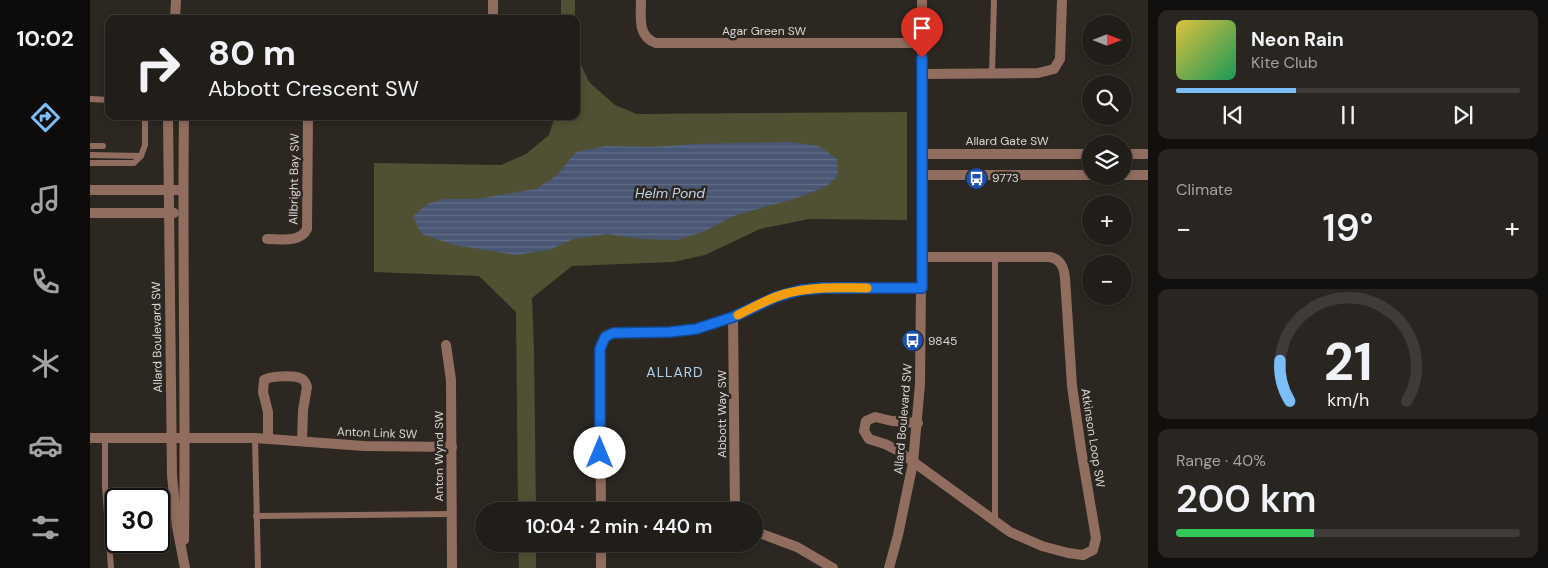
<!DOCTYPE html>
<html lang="en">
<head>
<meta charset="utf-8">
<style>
  body { margin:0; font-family:"DM Sans",sans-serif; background:#292622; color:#f1f3f6; height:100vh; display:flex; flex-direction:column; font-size:19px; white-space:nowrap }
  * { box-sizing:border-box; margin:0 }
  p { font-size:16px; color:#a2a2a2 }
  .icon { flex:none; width:28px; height:28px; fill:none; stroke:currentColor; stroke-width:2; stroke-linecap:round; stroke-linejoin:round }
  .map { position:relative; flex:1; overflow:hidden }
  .details { display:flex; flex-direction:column; gap:10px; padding:10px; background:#12100e; width:400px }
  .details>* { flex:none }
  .hud { position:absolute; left:15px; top:15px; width:475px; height:105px; border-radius:10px; box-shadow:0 2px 8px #0003,0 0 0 1px #3e3b38; background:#211d19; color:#f1f3f6; overflow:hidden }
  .needle { width:32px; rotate:90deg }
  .fabs { position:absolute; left:992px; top:15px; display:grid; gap:10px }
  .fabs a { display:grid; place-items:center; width:50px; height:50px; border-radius:50%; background:#211d19; box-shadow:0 2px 8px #0003,0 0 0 1px #3e3b38; font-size:25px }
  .speed { position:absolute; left:15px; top:488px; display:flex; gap:10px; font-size:25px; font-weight:700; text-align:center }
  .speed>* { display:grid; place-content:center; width:65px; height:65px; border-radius:50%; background:#211d19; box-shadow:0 2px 8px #0003,0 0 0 1px #3e3b38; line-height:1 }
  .speed .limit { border:2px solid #111; border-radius:8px; background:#fff; color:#111 }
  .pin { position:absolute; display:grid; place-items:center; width:42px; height:42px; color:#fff; margin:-51px -21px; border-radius:50% 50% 50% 0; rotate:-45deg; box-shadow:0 0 5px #0007 }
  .pin .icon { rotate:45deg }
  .me { position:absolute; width:55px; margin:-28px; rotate:0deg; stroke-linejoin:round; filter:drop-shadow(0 0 4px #0008) }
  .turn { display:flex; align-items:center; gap:18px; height:105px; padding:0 20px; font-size:22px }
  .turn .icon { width:65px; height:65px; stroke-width:2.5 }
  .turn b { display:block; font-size:35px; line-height:42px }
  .big { font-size:38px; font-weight:600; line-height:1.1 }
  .details .card { flex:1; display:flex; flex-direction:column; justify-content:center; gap:8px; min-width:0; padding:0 18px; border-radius:10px; background:#292622 }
  .details .dial { align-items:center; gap:0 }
  .dial svg { height:130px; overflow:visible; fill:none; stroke:#3e3b38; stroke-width:7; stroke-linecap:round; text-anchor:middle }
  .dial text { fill:#f1f3f6; stroke:none }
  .song { display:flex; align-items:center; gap:15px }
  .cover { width:60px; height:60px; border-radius:8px; background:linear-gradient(135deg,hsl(50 70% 55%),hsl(150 70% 35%)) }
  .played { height:5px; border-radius:2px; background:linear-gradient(90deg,#7bbef8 35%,#3e3b38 35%) }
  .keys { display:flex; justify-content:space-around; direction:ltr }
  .heat { display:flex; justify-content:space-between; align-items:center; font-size:28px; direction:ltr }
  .charge { height:8px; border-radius:4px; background:linear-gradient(90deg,#34c759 40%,#3e3b38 0) }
  .trip { position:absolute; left:385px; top:502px; width:288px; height:50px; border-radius:25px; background:#211d19; box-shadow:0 2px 8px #0003,0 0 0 1px #3e3b38; font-weight:600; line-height:50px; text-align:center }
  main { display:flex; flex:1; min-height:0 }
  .tab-bar { display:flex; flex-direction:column; width:90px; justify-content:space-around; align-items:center; background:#0d0c0a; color:#a2a2a2 }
  .tab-bar .icon { width:35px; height:35px }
  .tab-bar .active { color:#7bbef8 }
  .tab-bar b { font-size:22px; color:#f1f3f6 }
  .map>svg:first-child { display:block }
</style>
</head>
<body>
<main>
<nav class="tab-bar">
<b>10:02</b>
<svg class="icon active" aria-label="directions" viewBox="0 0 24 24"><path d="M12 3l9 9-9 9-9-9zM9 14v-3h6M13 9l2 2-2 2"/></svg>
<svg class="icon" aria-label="music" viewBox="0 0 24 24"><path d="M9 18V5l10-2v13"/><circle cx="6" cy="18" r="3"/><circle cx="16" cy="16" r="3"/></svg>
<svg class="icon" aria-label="phone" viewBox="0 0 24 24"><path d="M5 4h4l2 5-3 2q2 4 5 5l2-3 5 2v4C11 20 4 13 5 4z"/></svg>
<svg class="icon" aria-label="climate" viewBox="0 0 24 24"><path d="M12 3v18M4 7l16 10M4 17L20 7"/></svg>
<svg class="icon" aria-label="car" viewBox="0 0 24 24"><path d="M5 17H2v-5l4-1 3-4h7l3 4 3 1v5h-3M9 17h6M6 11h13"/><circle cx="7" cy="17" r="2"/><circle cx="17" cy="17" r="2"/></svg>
<svg class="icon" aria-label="filters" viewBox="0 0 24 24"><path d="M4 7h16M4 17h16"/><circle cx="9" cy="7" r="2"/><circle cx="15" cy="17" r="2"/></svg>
</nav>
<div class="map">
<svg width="1058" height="568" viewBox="0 0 1058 568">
  <defs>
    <pattern id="water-rules" width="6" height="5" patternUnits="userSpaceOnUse" patternTransform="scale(1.25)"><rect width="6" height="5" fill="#495774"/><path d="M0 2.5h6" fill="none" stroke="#636e87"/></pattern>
  </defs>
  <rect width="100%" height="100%" fill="#2c2721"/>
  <g fill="#505132">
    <rect x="471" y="0" width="14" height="19"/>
    <polygon points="486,54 499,82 525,105 547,114 817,112 817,220 719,219 670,229 615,255 583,262 482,266 442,298 444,349 446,511 428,511 426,312 389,276 284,272 284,163 411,165 436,154 459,135 465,116 486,116"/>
    <polygon points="428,544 446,544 446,568 429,568"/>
  </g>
  <polygon fill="url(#water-rules)" points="701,142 729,146 747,159 748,175 737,186 707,198 646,215 613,232 587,240 551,239 517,234 483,239 462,249 427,255 364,245 332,234 323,217 337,204 354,199 387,199 446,189 466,176 486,152 516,146 558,147 606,144"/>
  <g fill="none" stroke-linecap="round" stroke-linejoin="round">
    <g stroke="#906d5f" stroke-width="6">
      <polyline points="902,73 904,0"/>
      <polyline points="0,99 19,100"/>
      <polyline points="0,146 13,146"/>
      <polyline points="0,155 51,156 55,145 55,116"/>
      <polyline points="0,163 44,163 51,156"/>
      <polyline points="15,438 15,487 21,568"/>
      <polyline points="165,438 168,568"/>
      <polyline points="166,516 362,514"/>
      <polyline points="905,522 905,257"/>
    </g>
    <g stroke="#906d5f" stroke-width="10">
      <polyline points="403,0 403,19"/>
      <path d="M551,0C551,16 547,37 566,43H832"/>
      <polyline points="832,74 948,73 964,69 970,59 972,0"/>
      <path d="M177,239C191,239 210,243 217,229L218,116"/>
      <polyline points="643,317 645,511"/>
      <polyline points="356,345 361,380 362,568"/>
      <path d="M828,423L802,421L785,417L776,421L774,431L779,439L795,444L807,450L920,532L952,546L978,553L993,555L1003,550L1006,538L991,449L982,386L975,278C974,268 971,259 960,257H832"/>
      <polyline points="0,438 165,438 274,446 362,447"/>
      <path d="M178,438V412L173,392L174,380C179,376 203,375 210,378C214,379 216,383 217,387L213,410L212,441"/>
      <polyline points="511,511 510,356 511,344 517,335 527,333 580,332 606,329 643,317 686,297 711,290 732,288 832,288"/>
      <polyline points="664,531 707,547 743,568"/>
      <polyline points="511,544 511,568"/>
    </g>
    <g stroke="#906d5f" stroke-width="10">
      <polyline points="85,19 86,0"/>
      <polyline points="78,116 82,475 87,527 95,568"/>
      <polyline points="832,154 1001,154"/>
      <polyline points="1034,154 1058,154"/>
      <polyline points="832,175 1001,175"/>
      <polyline points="1034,175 1058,175"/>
      <polyline points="0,190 93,190"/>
      <polyline points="0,213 84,213"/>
      <path d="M94,540C96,399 92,258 94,116"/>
      <polyline points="799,568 808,535 823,463 830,384 832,187 832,0"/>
    </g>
  </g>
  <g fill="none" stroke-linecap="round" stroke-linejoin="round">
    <defs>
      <polyline id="route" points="510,453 510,349 515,337 523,333 580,332 606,329 643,317 686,297 711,290 732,288 832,288 832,58"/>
    </defs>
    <use href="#route" stroke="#114b97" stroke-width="12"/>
    <use href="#route" stroke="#1a73e8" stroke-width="9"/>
    <path stroke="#f59e0b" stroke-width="9" d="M648,315C664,307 681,297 698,293C724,286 751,288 777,288"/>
  </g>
  <defs>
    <symbol id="bus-disc" viewBox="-11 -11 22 22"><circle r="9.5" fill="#1a4fb4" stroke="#2c2721"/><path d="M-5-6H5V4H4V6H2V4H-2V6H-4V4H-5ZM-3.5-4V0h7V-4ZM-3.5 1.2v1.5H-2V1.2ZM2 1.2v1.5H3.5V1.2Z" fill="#fff"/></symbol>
  </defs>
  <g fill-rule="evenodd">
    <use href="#bus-disc" x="874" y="166" width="25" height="25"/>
    <use href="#bus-disc" x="810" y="328" width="25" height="25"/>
  </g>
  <g text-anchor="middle" stroke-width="5" stroke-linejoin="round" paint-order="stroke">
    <g font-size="12" fill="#dad7d3" stroke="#2c2721">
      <text x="674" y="35">Agar Green SW</text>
      <text x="917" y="145">Allard Gate SW</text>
      <text transform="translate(204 179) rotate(-89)" y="4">Allbright Bay SW</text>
      <text transform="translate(67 337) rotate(-91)" y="4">Allard Boulevard SW</text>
      <text transform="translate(632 414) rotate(-90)" y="4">Abbott Way SW</text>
      <text transform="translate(813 419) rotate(-85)" y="4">Allard Boulevard SW</text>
      <text transform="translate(287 433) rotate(2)" y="4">Anton Link SW</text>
      <text transform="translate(1003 438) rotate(81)" y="4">Atkinson Loop SW</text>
      <text transform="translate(349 456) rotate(-90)" y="4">Anton Wynd SW</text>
    </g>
    <g font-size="12" fill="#dad7d3" stroke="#2c2721" text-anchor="start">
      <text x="902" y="182">9773</text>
      <text x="838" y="345">9845</text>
    </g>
    <g font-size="14" font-style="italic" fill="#c4d4f5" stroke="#2c2721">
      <text x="580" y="198">Helm Pond</text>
    </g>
    <g font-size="14" letter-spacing="1" fill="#aed3f3" stroke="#2c2721">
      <text x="585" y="377">ALLARD</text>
    </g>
  </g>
</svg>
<div class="fabs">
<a><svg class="needle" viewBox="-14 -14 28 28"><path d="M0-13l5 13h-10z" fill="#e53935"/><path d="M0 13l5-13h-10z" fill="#a2a2a2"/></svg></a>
<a><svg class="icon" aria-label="search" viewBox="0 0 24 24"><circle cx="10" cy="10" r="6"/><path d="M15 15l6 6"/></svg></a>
<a><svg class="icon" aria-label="layers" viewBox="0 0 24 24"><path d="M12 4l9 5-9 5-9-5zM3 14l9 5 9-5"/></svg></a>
<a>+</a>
<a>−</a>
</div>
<div class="speed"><div class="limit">30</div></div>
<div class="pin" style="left:832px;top:58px;background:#d93025"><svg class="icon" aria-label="arrive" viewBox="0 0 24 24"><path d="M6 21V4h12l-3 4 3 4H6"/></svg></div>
<svg class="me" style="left:510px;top:453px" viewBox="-20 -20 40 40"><circle r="19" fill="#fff"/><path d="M0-13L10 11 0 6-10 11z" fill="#1a73e8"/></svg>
<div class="trip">10:04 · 2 min · 440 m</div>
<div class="hud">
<div class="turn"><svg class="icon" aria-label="right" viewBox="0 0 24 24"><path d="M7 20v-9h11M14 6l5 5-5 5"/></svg><div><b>80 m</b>Abbott Crescent SW</div></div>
</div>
</div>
<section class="details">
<div class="card">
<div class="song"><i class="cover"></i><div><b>Neon Rain</b><p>Kite Club</p></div></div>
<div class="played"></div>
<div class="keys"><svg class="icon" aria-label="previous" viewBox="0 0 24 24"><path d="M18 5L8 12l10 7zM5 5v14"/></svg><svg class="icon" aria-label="pause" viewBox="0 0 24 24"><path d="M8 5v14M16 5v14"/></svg><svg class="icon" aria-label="next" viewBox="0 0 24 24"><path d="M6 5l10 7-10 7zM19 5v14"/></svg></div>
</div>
<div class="card"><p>Climate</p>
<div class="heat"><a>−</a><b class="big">19°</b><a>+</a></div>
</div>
<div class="card dial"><svg viewBox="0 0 100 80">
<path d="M14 69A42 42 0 1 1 86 69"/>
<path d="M14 69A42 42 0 0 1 8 44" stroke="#7bbef8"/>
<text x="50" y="56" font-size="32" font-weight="700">21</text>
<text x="50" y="72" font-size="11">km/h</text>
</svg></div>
<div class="card"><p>Range · 40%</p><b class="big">200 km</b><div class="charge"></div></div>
</section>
</main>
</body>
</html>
